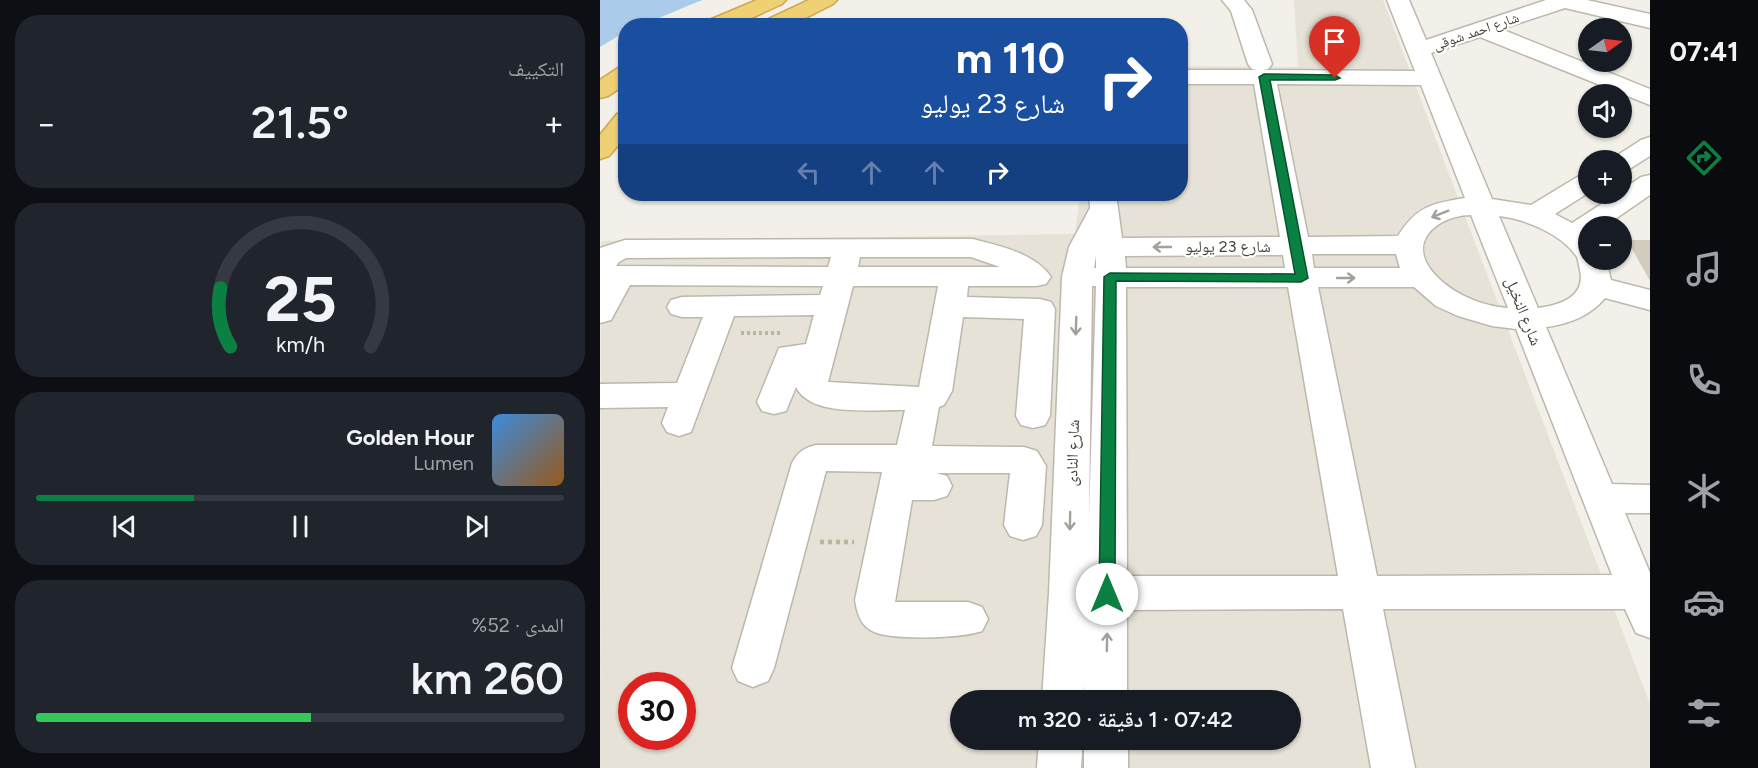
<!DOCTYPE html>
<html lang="ar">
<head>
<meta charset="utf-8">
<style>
  body { margin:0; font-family:Figtree,"Noto Naskh Arabic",sans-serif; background:#20242c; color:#f1f3f6; direction:rtl; height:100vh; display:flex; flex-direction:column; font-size:22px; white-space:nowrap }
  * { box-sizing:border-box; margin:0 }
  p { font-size:20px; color:#9ea1a6 }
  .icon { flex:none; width:33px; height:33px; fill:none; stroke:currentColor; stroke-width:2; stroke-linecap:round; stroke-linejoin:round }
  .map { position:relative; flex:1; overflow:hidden; direction:ltr }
  .details { display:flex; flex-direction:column; gap:15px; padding:15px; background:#0d0f14; width:600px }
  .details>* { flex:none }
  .guide { position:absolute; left:18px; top:18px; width:570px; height:183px; border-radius:24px; box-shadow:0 2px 4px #0004; direction:rtl; background:#1a4fa0; color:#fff; overflow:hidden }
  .needle { width:39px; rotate:76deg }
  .buttons { position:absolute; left:978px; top:18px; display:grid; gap:12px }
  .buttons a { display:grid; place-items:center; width:54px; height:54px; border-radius:50%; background:#171b24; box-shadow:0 2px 4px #0004; font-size:30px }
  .speed { position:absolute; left:18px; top:672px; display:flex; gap:12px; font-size:30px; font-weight:700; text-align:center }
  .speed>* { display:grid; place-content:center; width:78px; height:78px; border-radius:50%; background:#171b24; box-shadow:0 2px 4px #0004; line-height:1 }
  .speed .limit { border:9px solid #d22; background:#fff; color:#111 }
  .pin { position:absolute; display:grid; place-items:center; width:51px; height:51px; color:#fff; margin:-62px -26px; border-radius:50% 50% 50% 0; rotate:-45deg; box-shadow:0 0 6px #0007 }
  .pin .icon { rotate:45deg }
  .me { position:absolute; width:66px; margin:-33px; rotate:0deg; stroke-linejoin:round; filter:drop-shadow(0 0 4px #0008) }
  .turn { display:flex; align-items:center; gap:21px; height:126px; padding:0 24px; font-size:27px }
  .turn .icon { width:78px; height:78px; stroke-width:2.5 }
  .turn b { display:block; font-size:42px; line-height:51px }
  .lanes { display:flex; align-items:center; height:57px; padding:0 24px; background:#0003; justify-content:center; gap:30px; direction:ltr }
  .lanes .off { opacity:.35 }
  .big { font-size:45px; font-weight:600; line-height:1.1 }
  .details .tile { flex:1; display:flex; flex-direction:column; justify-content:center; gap:9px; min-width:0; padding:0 21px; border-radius:24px; background:#20242c }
  .details .dial { align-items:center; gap:0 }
  .dial svg { height:156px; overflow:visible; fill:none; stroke:#363941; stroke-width:7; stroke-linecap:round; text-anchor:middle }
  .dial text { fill:#f1f3f6; stroke:none }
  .song { display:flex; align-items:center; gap:18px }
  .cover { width:72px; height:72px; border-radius:9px; background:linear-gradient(135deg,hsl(210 70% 55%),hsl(30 70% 35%)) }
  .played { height:6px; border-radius:3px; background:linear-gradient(90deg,#0b8043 30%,#363941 30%) }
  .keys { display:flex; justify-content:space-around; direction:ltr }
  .heat { display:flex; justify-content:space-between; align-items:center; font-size:33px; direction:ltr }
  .charge { height:9px; border-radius:4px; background:linear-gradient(90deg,#34c759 52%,#363941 0) }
  .trip { position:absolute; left:350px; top:690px; width:351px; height:60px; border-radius:30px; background:#171b24; box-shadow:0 2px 4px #0004; font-weight:600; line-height:60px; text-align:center; direction:rtl }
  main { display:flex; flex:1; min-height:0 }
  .dock { display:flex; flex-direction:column; width:108px; justify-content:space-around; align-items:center; background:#090b0e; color:#9ea1a6 }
  .dock .icon { width:42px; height:42px }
  .dock .on { color:#0b8043 }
  .dock b { font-size:27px; color:#f1f3f6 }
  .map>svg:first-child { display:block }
</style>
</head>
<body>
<main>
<nav class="dock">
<b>07:41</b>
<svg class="icon on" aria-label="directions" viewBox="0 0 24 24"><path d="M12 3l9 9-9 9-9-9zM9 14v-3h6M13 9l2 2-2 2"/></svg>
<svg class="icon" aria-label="music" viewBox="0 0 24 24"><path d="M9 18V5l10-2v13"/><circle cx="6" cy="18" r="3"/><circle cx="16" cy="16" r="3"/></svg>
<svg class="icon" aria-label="phone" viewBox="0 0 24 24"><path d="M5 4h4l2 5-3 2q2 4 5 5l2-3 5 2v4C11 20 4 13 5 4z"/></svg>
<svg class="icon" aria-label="climate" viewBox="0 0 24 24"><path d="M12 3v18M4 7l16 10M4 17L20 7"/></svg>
<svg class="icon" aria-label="car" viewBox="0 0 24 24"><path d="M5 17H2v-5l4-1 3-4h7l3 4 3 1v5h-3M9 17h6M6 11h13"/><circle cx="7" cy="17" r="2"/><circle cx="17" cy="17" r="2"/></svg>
<svg class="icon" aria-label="filters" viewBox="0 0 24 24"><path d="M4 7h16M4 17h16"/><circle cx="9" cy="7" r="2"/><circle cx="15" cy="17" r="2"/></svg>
</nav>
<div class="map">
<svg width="1050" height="768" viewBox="0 0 1050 768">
  <rect width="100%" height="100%" fill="#f2f0e8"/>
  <path fill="#e6e2d7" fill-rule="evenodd" d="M694,0H783L1050,704V768H0L1,241L475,234L480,194H580L581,66L698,67ZM32,686H82V736H32ZM360,700H690V740H360Z"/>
  <path fill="#aacbe9" d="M0,0H103C79,8 48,26 26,26L25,32L0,47Z"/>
  <polygon fill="#d3ccbe" points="1027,240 1050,240 1050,281"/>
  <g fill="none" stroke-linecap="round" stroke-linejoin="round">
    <defs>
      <g id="minor">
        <path d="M622,0H644L652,10L672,64L668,69L663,70L815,71L787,0H809L826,40L946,0H987L1050,14V28L965,8L901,29L1050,89V105L880,37L831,53L892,199L931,205L979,176L988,174V193L955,214L972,223L1017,194H1022V190L1041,177L1050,175V195L1005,226H988V260H1006L1011,280L1050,290V310L1005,298C990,316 969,324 946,327L1012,484L1050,485V513H1025L1050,573V638L1036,633L1025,609H783L815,768H771L743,609L527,610V700H485V685L484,700H442L449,593L462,277L469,247L490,208L489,194H516L522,238L680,237L654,84H580V70H657L652,69L648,64L631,11ZM677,84L821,85L865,198C832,203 816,207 798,236L708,237ZM871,215L908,308C880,306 848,292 831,270C807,238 842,215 871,215ZM899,216C925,219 962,234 977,257C978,259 979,266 980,270C986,297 960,305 938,308ZM712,254H796L800,268H714ZM683,255L685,268H526L525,256ZM496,256V268H494ZM492,286H496L489,519ZM526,287H688L738,576H527ZM718,287H814L836,306L858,316L892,326L916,329L1012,575L777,576Z"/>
        <polygon points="1050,137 1050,156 1031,168 1022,170 1022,160 1010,160 1041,140"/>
        <path d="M373,239C399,246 435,253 451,277L446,284L436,286H368L367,297L440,299L451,302L455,309L450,416L445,425L433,428L421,425L416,416L424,319L363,317L352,391L344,405L339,407L332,446L424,447L437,451L446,466L442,525L436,536L423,540L410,536L404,525L410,473H336L347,476L352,486L347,496L334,500H312L295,602H368L382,607L388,619L382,631C363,638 290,641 272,631C260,625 257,612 255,600L282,472L226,471L174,668L168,681L153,687L138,681L132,668L192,463C198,452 204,448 216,445H297L305,410C275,409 211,418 196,387L186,411L174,414L162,411L157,402L179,348L206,344L214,315L134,316L91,432L79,436L67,432L62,423L68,407L0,408V384L77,383L103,317H82L71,314L67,307L71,300L82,297L220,295L223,286L30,285L11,320L0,323V248L25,240ZM231,257L228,267L16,266L19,262L26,258ZM260,257H371L400,267H258ZM253,286H338L319,387L228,382Z"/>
        <polygon points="439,740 483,740 481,768 437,768"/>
        <rect x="484" y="740" width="44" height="28"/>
      </g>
      <g id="highway">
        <polygon points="157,0 186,0 182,4 134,26 104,26 107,21"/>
        <polygon points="209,0 237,0 233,4 190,26 161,26 164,21"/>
        <polygon points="26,66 26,84 8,96 0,98 0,80 18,68"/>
        <polygon points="26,112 26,136 9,156 0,159 0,135 17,114"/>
      </g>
    </defs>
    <use href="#minor" stroke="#bdb8ab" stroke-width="3"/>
    <use href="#highway" stroke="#cfa646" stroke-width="3"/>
    <polyline stroke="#bdb49e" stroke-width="4" stroke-dasharray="3 3" stroke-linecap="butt" points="141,333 182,333"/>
    <polyline stroke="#bdb49e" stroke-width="4.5" stroke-dasharray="4 4" stroke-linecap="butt" points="220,542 254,542"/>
    <use href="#minor" fill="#fff" fill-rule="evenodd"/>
    <use href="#highway" fill="#f0d075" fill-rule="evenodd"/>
  </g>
  <defs><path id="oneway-shaft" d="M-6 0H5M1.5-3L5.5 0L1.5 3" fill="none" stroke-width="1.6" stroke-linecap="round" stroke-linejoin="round" transform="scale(1.5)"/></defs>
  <g stroke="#a2a09b">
    <use href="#oneway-shaft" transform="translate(840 214) rotate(158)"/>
    <use href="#oneway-shaft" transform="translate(562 247) rotate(180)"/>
    <use href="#oneway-shaft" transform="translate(746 278)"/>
    <use href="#oneway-shaft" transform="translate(476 326) rotate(92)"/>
    <use href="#oneway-shaft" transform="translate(470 521) rotate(91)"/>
    <use href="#oneway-shaft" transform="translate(507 642) rotate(-89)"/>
  </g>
  <polygon fill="#0b8043" stroke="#07532c" stroke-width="1.5" points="664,74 735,75 740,78 735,80 670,80 708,278 701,282 516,281 515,594 513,598 507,600 502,598 499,594 504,277 510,273 695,274 659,77"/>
  <g text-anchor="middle" stroke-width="4.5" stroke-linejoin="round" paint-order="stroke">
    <g font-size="14" fill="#454137" stroke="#fff">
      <text transform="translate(876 31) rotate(-19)" y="5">شارع احمد شوقى</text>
    </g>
    <g font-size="16" fill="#454137" stroke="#fff">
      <text x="628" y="252">شارع 23 يوليو</text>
      <text transform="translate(924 311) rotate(68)" y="6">شارع النخيل</text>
      <text transform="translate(472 453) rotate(-88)" y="6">شارع النادى</text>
    </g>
  </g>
</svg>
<div class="buttons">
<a><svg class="needle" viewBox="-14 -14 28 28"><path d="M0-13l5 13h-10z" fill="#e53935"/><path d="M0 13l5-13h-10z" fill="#9ea1a6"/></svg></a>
<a><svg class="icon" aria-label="sound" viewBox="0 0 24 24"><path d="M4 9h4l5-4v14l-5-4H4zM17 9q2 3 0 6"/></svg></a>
<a>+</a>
<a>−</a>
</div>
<div class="speed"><div class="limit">30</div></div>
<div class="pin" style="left:735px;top:78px;background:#d93025"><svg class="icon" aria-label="arrive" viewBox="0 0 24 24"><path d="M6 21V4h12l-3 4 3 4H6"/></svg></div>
<svg class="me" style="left:507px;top:594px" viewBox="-20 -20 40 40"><circle r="19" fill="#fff"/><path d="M0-13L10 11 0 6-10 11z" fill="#0b8043"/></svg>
<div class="trip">07:42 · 1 دقيقة · 320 m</div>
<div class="guide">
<div class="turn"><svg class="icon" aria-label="right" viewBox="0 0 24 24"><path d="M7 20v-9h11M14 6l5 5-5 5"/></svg><div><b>110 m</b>شارع 23 يوليو</div></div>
<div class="lanes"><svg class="icon off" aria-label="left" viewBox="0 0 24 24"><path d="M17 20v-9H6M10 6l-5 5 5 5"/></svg><svg class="icon off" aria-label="ahead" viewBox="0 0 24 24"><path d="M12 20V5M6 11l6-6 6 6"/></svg><svg class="icon off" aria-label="ahead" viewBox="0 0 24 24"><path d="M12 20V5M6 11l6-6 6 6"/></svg><svg class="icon" aria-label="right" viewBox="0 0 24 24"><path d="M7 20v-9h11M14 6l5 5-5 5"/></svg></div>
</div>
</div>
<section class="details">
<div class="tile"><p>التكييف</p>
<div class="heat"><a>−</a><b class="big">21.5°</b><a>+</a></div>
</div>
<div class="tile dial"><svg viewBox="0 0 100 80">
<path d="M14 69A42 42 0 1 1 86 69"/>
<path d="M14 69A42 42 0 0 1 9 39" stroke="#0b8043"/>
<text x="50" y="56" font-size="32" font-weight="700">25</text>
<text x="50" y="72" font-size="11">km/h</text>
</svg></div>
<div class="tile">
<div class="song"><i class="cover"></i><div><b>Golden Hour</b><p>Lumen</p></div></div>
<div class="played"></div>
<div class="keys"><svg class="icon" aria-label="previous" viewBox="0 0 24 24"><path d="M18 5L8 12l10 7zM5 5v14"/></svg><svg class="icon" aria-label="pause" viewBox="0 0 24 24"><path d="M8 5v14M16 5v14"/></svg><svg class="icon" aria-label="next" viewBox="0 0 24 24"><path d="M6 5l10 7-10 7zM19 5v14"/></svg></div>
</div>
<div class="tile"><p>المدى · 52%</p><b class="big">260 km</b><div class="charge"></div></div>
</section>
</main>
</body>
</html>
